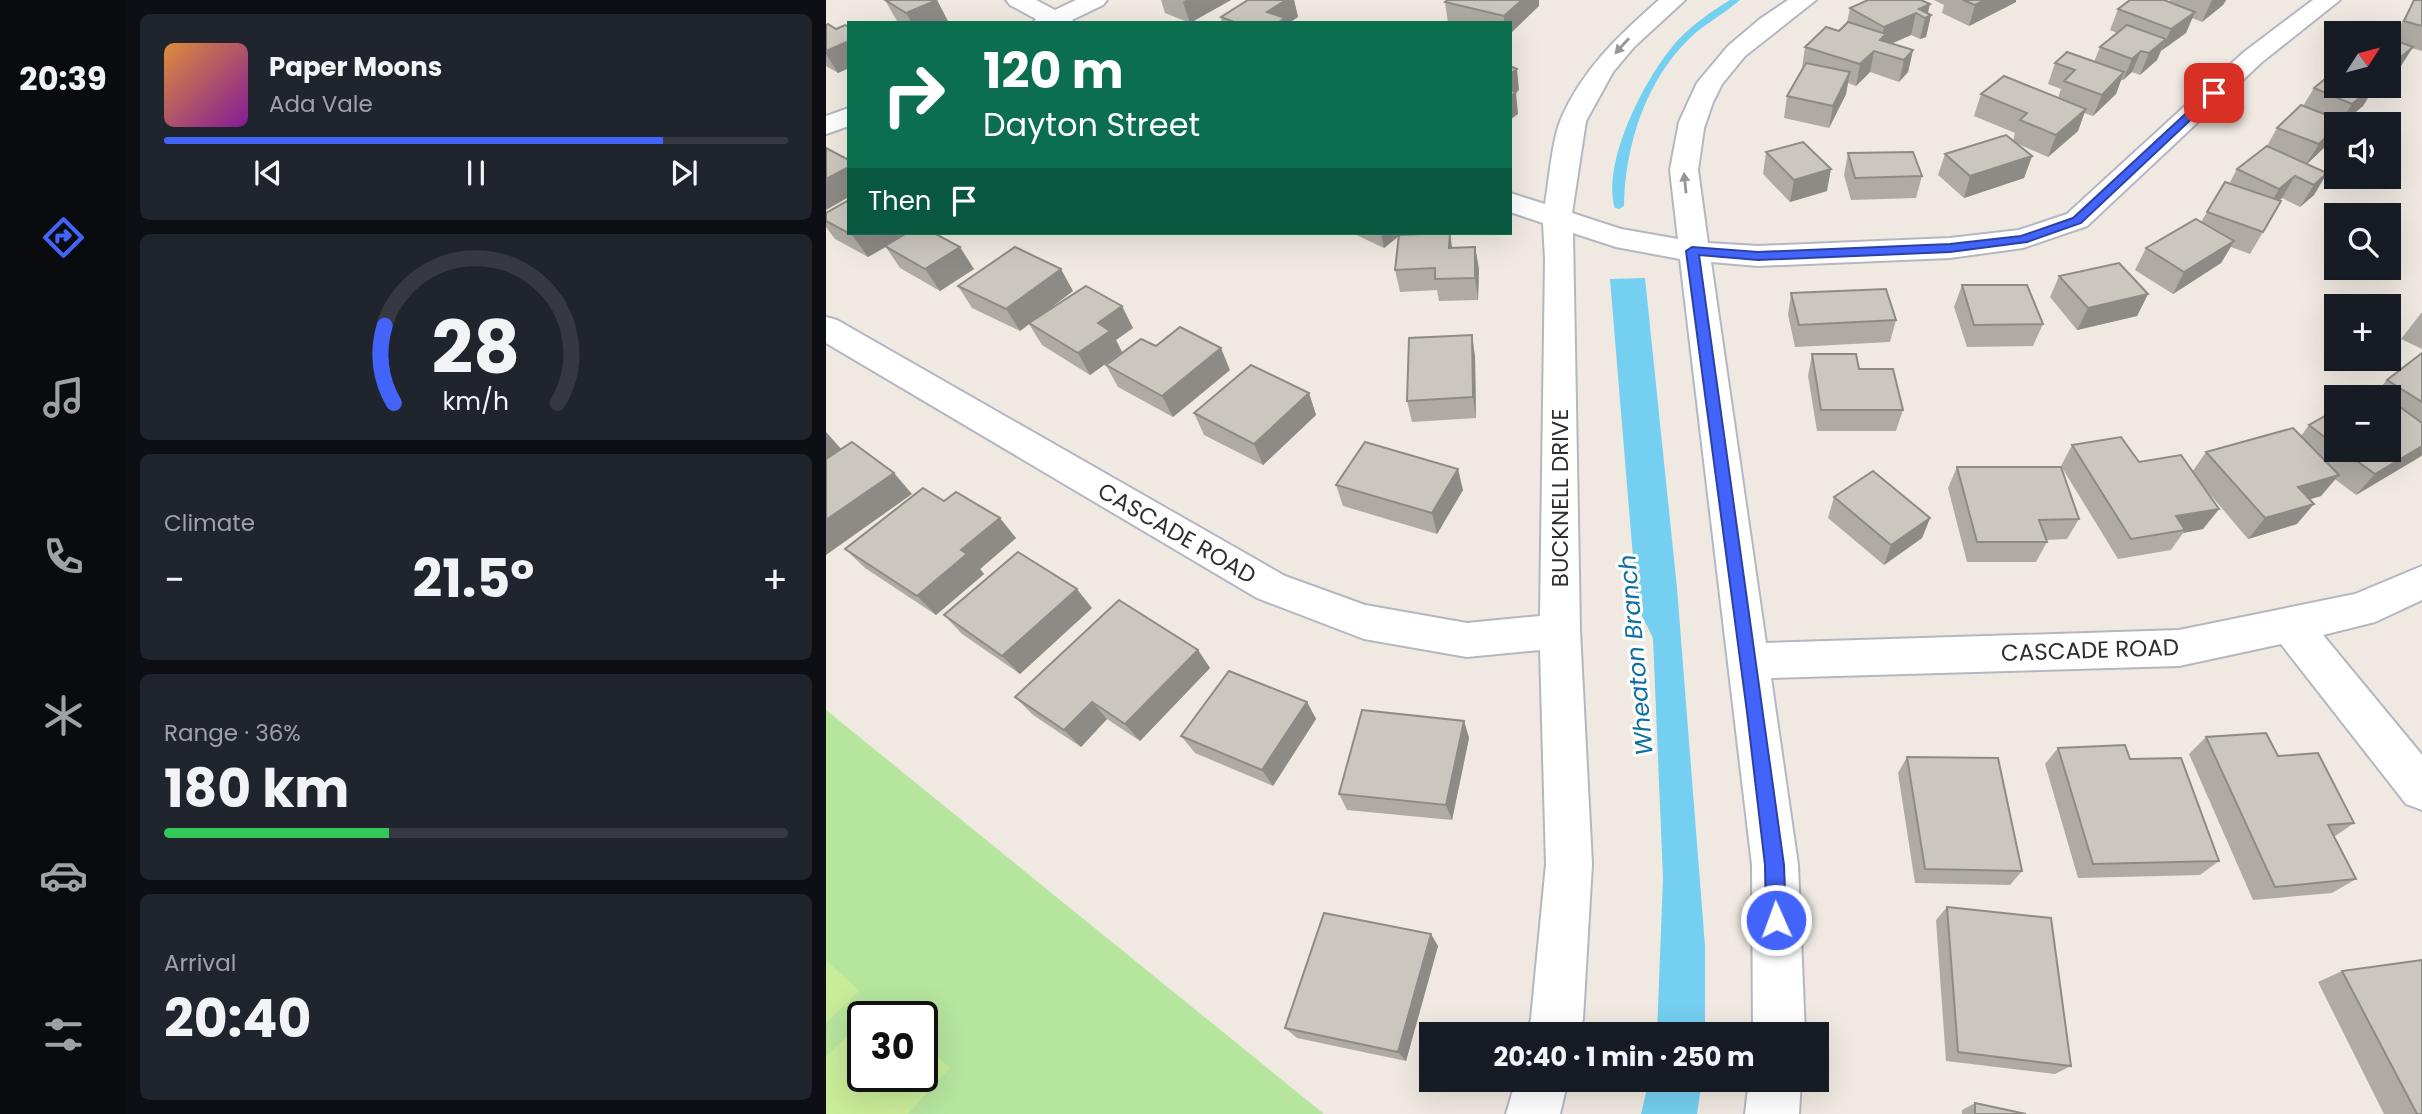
<!DOCTYPE html>
<html lang="en">
<head>
<meta charset="utf-8">
<style>
  body { margin:0; font-family:Poppins,sans-serif; background:#20242c; color:#f1f3f6; height:100vh; display:flex; flex-direction:column; font-size:26px; white-space:nowrap }
  * { box-sizing:border-box; margin:0 }
  p { font-size:23px; color:#9ea1a6 }
  .icon { flex:none; width:38px; height:38px; fill:none; stroke:currentColor; stroke-width:2; stroke-linecap:round; stroke-linejoin:round }
  .map { position:relative; flex:1; overflow:hidden }
  .panel { display:flex; flex-direction:column; gap:14px; padding:14px; background:#0d0f14; width:700px }
  .panel>* { flex:none }
  .guide { position:absolute; left:21px; top:21px; width:665px; height:214px; border-radius:0px; box-shadow:0 7px 28px #0002; background:#0b6e4f; color:#fff; overflow:hidden }
  .needle { width:46px; rotate:54deg }
  .controls { position:absolute; left:1498px; top:21px; display:grid; gap:14px }
  .controls a { display:grid; place-items:center; width:77px; height:77px; border-radius:0px; background:#171b24; box-shadow:0 7px 28px #0002; font-size:35px }
  .speed { position:absolute; left:21px; top:1001px; display:flex; gap:14px; font-size:35px; font-weight:700; text-align:center }
  .speed>* { display:grid; place-content:center; width:91px; height:91px; border-radius:50%; background:#171b24; box-shadow:0 7px 28px #0002; line-height:1 }
  .speed .limit { border:4px solid #111; border-radius:10px; background:#fff; color:#111 }
  .pin { position:absolute; display:grid; place-items:center; width:60px; height:60px; color:#fff; margin:-30px; border-radius:14px; box-shadow:0 4px 10px #0006 }
  .me { position:absolute; width:77px; margin:-38px; rotate:358deg; stroke-linejoin:round; filter:drop-shadow(0 0 5px #0008) }
  .turn { display:flex; align-items:center; gap:24px; height:147px; padding:0 21px; font-size:32px }
  .turn .icon { width:91px; height:91px; stroke-width:2.5 }
  .turn b { display:block; font-size:49px; line-height:60px }
  .then { display:flex; align-items:center; height:66px; padding:0 21px; background:#0003; gap:14px; font-size:26px }
  .big { font-size:52px; font-weight:700; line-height:1.1 }
  .panel .widget { flex:1; display:flex; flex-direction:column; justify-content:center; gap:10px; min-width:0; padding:0 24px; border-radius:10px; background:#20242c }
  .panel .dial { align-items:center; gap:0 }
  .dial svg { height:182px; overflow:visible; fill:none; stroke:#363941; stroke-width:7; stroke-linecap:round; text-anchor:middle }
  .dial text { fill:#f1f3f6; stroke:none }
  .song { display:flex; align-items:center; gap:21px }
  .cover { width:84px; height:84px; border-radius:10px; background:linear-gradient(135deg,hsl(30 70% 55%),hsl(290 70% 35%)) }
  .played { height:7px; border-radius:4px; background:linear-gradient(90deg,#4264fb 80%,#363941 80%) }
  .keys { display:flex; justify-content:space-around; direction:ltr }
  .heat { display:flex; justify-content:space-between; align-items:center; font-size:38px; direction:ltr }
  .charge { height:10px; border-radius:5px; background:linear-gradient(90deg,#34c759 36%,#363941 0) }
  .trip { position:absolute; left:593px; top:1022px; width:410px; height:70px; border-radius:0px; background:#171b24; box-shadow:0 7px 28px #0002; font-weight:700; line-height:70px; text-align:center }
  main { display:flex; flex:1; min-height:0 }
  .tabs { display:flex; flex-direction:column; width:126px; justify-content:space-around; align-items:center; background:#090b0e; color:#9ea1a6 }
  .tabs .icon { width:49px; height:49px }
  .tabs .active { color:#4264fb }
  .tabs b { font-size:32px; color:#f1f3f6 }
  .map>svg:first-child { display:block }
</style>
</head>
<body>
<main>
<nav class="tabs">
<b>20:39</b>
<svg class="icon active" aria-label="directions" viewBox="0 0 24 24"><path d="M12 3l9 9-9 9-9-9zM9 14v-3h6M13 9l2 2-2 2"/></svg>
<svg class="icon" aria-label="music" viewBox="0 0 24 24"><path d="M9 18V5l10-2v13"/><circle cx="6" cy="18" r="3"/><circle cx="16" cy="16" r="3"/></svg>
<svg class="icon" aria-label="phone" viewBox="0 0 24 24"><path d="M5 4h4l2 5-3 2q2 4 5 5l2-3 5 2v4C11 20 4 13 5 4z"/></svg>
<svg class="icon" aria-label="climate" viewBox="0 0 24 24"><path d="M12 3v18M4 7l16 10M4 17L20 7"/></svg>
<svg class="icon" aria-label="car" viewBox="0 0 24 24"><path d="M5 17H2v-5l4-1 3-4h7l3 4 3 1v5h-3M9 17h6M6 11h13"/><circle cx="7" cy="17" r="2"/><circle cx="17" cy="17" r="2"/></svg>
<svg class="icon" aria-label="filters" viewBox="0 0 24 24"><path d="M4 7h16M4 17h16"/><circle cx="9" cy="7" r="2"/><circle cx="15" cy="17" r="2"/></svg>
</nav>
<section class="panel">
<div class="widget">
<div class="song"><i class="cover"></i><div><b>Paper Moons</b><p>Ada Vale</p></div></div>
<div class="played"></div>
<div class="keys"><svg class="icon" aria-label="previous" viewBox="0 0 24 24"><path d="M18 5L8 12l10 7zM5 5v14"/></svg><svg class="icon" aria-label="pause" viewBox="0 0 24 24"><path d="M8 5v14M16 5v14"/></svg><svg class="icon" aria-label="next" viewBox="0 0 24 24"><path d="M6 5l10 7-10 7zM19 5v14"/></svg></div>
</div>
<div class="widget dial"><svg viewBox="0 0 100 80">
<path d="M14 69A42 42 0 1 1 86 69"/>
<path d="M14 69A42 42 0 0 1 10 35" stroke="#4264fb"/>
<text x="50" y="56" font-size="32" font-weight="700">28</text>
<text x="50" y="72" font-size="11">km/h</text>
</svg></div>
<div class="widget"><p>Climate</p>
<div class="heat"><a>−</a><b class="big">21.5°</b><a>+</a></div>
</div>
<div class="widget"><p>Range · 36%</p><b class="big">180 km</b><div class="charge"></div></div>
<div class="widget"><p>Arrival</p><b class="big">20:40</b></div>
</section>
<div class="map">
<svg width="1596" height="1114" viewBox="0 0 1596 1114">
  <rect width="100%" height="100%" fill="#efe9e1"/>
  <path fill="#b6e59e" fill-rule="evenodd" d="M0,710L498,1114H0ZM37,1017H96V1076H37Z"/>
  <g fill="#c9ec9a">
    <polygon points="0,960 33,991 0,1023"/>
    <polygon points="37,1020 37,1076 96,1076 96,1042 124,1068 82,1114 0,1114 0,1057"/>
  </g>
  <g fill="#75cff0">
    <polygon points="819,278 851,588 879,946 879,1034 831,1034 837,878 827,638 811,606 784,279"/>
    <polygon points="823,1080 876,1080 871,1114 815,1114"/>
  </g>
  <g fill="none" stroke-linecap="round" stroke-linejoin="round">
    <path fill="#75cff0" fill-rule="evenodd" d="M904,0H914C898,14 878,24 863,39C819,82 799,146 798,206L793,209L789,208C775,161 821,74 852,40C867,24 886,11 904,0Z"/>
    <defs>
      <g id="street">
        <polygon points="180,0 210,0 229,10 250,0 281,0 277,5 246,20 248,23 207,23 210,19 184,5"/>
        <path d="M833,0H859L808,47L787,72L760,121L746,213L795,229L852,239L844,170L853,122L871,83L902,46L934,19L962,0H990L919,56L896,84L887,102L878,128L872,170L882,243L932,246L1124,238L1193,230L1241,214L1418,52L1487,0H1514L1436,62L1261,226L1197,248L1124,258L932,266L885,262L940,643L1353,630L1529,594L1596,566V600L1549,622L1497,635L1596,755V810L1580,804L1455,644L1353,666L945,678L972,865L979,1034H927L926,865L854,259L790,247L747,233L754,631L766,864L757,1019L753,1034H701L705,1019L720,864L714,650L641,657L538,639L431,598L0,343V317L11,320L459,576L539,605L641,623L714,616L719,259L717,223L684,212V193L719,204C723,181 726,140 735,119C756,70 793,35 833,0Z"/>
        <polygon points="23,108 23,126 0,134 0,116"/>
        <polygon points="690,1080 742,1080 734,1114 680,1114"/>
        <polygon points="923,1080 975,1080 973,1114 919,1114"/>
      </g>
    </defs>
    <use href="#street" stroke="#b4b7c1" stroke-width="4"/>
    <use href="#street" fill="#fff" fill-rule="evenodd"/>
  </g>
  <g fill="#afaba4">
    <polygon points="59,0 122,21 118,23 74,23 71,21"/>
    <polygon points="335,0 405,0 364,23 339,13"/>
    <polygon points="422,0 468,0 472,17 463,23 396,23 395,17"/>
    <polygon points="1108,0 1190,0 1190,2 1143,26 1116,13 1118,5"/>
    <polygon points="1344,0 1400,0 1397,5 1376,22 1366,18 1360,33 1335,50 1331,60 1314,75 1306,72 1297,80 1295,80 1290,94 1267,116 1258,113 1252,131 1222,157 1190,143 1206,156 1198,178 1138,198 1112,175 1119,154 1187,141 1189,133 1148,116 1155,94 1232,98 1235,89 1222,84 1229,63 1268,62 1274,47 1291,33 1284,30 1292,9 1344,2"/>
    <polygon points="1588,0 1596,0 1596,51 1586,48 1573,69 1563,78 1563,38 1566,40"/>
    <polygon points="619,2 713,6 684,23 622,23"/>
    <polygon points="1024,8 1102,14 1105,15 1100,37 1094,39 1085,35 1065,44 1087,50 1082,72 1073,82 1044,72 1030,86 1022,83 1020,94 1003,128 958,118 961,96 976,68 979,47 1013,31 1021,23"/>
    <polygon points="0,25 10,29 23,27 23,68 12,73 0,66"/>
    <polygon points="1510,86 1553,86 1551,88 1548,87 1537,106 1515,123 1510,124 1510,131 1503,143 1481,164 1501,173 1488,195 1474,207 1456,198 1453,201 1437,232 1424,254 1405,247 1395,263 1347,294 1309,270 1320,248 1375,222 1381,212 1403,184 1411,169 1441,146 1451,128 1477,106 1488,88"/>
    <polygon points="940,152 1001,191 964,202 937,174"/>
    <polygon points="1022,153 1096,176 1090,198 1025,200 1018,175"/>
    <polygon points="0,213 23,233 148,269 114,291 74,268 60,247 42,257 9,239 0,227"/>
    <polygon points="526,233 577,233 575,235 627,248 649,247 653,269 652,300 613,301 611,290 574,292 569,270 572,236 558,248"/>
    <polygon points="1233,276 1322,294 1311,316 1251,330 1224,297"/>
    <polygon points="1136,285 1217,324 1207,346 1141,347 1128,307"/>
    <polygon points="132,286 247,291 218,313 307,328 290,340 296,352 264,375 216,345 203,324 194,331 146,308"/>
    <polygon points="965,293 1070,320 1064,342 969,347 962,315"/>
    <polygon points="1596,312 1596,349 1575,339"/>
    <polygon points="646,335 649,357 650,418 586,422 581,401"/>
    <polygon points="330,346 404,370 347,417 292,387 280,365"/>
    <polygon points="1596,353 1596,455 1530,495 1509,479 1495,496 1484,499 1471,524 1422,539 1377,486 1393,509 1377,529 1357,533 1345,550 1292,559 1235,466 1246,445 1313,462 1366,472 1380,452 1475,436 1483,425 1510,410 1510,450 1563,450 1563,397 1534,397 1551,391 1561,380"/>
    <polygon points="986,354 1033,369 1077,410 1070,431 991,431 982,376"/>
    <polygon points="483,393 490,415 437,465 378,435 368,413"/>
    <polygon points="1131,467 1253,519 1241,539 1220,540 1221,542 1210,562 1141,562 1122,488"/>
    <polygon points="510,485 637,490 611,534 517,506"/>
    <polygon points="1008,497 1104,518 1096,538 1058,565 1002,518"/>
    <polygon points="118,501 190,538 154,569 158,574 110,615 39,568 19,549"/>
    <polygon points="266,608 194,674 136,634 118,615"/>
    <polygon points="372,650 384,668 314,741 281,719 255,747 207,715 189,697"/>
    <polygon points="481,702 490,719 447,786 369,753 355,736"/>
    <polygon points="638,721 643,738 626,820 521,810 513,794"/>
    <polygon points="1380,737 1452,756 1528,823 1508,837 1530,879 1506,893 1427,900 1363,754"/>
    <polygon points="1232,748 1393,861 1374,875 1252,878 1219,764"/>
    <polygon points="1081,757 1196,871 1184,885 1089,883 1072,773"/>
    <polygon points="1121,907 1245,1066 1229,1074 1120,1061 1110,920"/>
    <polygon points="612,946 580,1061 471,1038 459,1028"/>
    <polygon points="1516,971 1596,1114 1558,1114 1492,982"/>
    <polygon points="1149,1103 1200,1114 1136,1114 1136,1110"/>
  </g>
  <g fill="#8e8b86">
    <polygon points="111,0 122,21 118,23 86,23 80,13"/>
    <polygon points="360,0 405,0 364,23 357,2"/>
    <polygon points="460,0 468,0 472,17 463,23 444,23 441,12"/>
    <polygon points="696,0 713,0 713,6 684,34 684,23 678,23 678,16"/>
    <polygon points="1159,0 1190,0 1190,2 1143,26 1149,5"/>
    <polygon points="1386,0 1400,0 1397,5 1376,22"/>
    <polygon points="1104,4 1101,17 1105,15 1100,37 1094,39 1099,18 1093,9"/>
    <polygon points="1369,12 1360,33 1335,51 1345,29"/>
    <polygon points="1090,13 1085,35 1057,47 1054,40 1056,37 1058,27"/>
    <polygon points="1340,39 1331,60 1314,75 1323,53"/>
    <polygon points="23,41 23,68 12,73 0,54 0,51"/>
    <polygon points="1587,47 1573,69 1563,78 1563,69 1564,66"/>
    <polygon points="1087,50 1082,72 1073,82 1078,60"/>
    <polygon points="1048,51 1044,72 1030,86 1034,64"/>
    <polygon points="1315,51 1306,72 1297,80 1306,59"/>
    <polygon points="691,69 693,90 690,92 692,114 684,120 684,74"/>
    <polygon points="1024,72 1020,94 1003,128 1007,106"/>
    <polygon points="1298,72 1290,94 1267,116 1276,95"/>
    <polygon points="1548,86 1549,86 1537,106 1515,124 1513,124 1526,104"/>
    <polygon points="1260,109 1252,131 1222,157 1230,135"/>
    <polygon points="1510,127 1510,131 1503,143 1479,166 1493,144"/>
    <polygon points="1206,156 1198,178 1138,198 1144,176"/>
    <polygon points="23,167 23,197 0,210 0,179"/>
    <polygon points="1005,169 1001,191 964,202 968,180"/>
    <polygon points="1501,173 1488,195 1474,207 1488,185"/>
    <polygon points="1469,176 1456,198 1440,211 1453,189"/>
    <polygon points="31,233 80,233 81,234 42,257 26,235"/>
    <polygon points="555,233 577,233 558,248"/>
    <polygon points="624,233 627,254 623,248"/>
    <polygon points="1408,241 1395,263 1347,294 1358,272"/>
    <polygon points="134,247 148,269 114,291 99,269"/>
    <polygon points="649,247 653,269 652,300 649,278"/>
    <polygon points="235,269 247,291 194,331 180,309"/>
    <polygon points="1322,294 1311,316 1251,330 1262,308"/>
    <polygon points="296,306 307,328 290,340 296,352 264,375 252,353 272,323"/>
    <polygon points="646,335 649,357 650,418 647,397"/>
    <polygon points="395,348 404,370 347,417 336,396"/>
    <polygon points="483,393 490,415 437,465 428,444"/>
    <polygon points="0,432 17,451 0,463"/>
    <polygon points="1596,446 1596,455 1594,457 1530,495 1549,474"/>
    <polygon points="632,469 637,490 611,534 606,513"/>
    <polygon points="68,473 86,494 0,555 0,520"/>
    <polygon points="1513,475 1495,496 1455,508 1472,487"/>
    <polygon points="1488,504 1471,524 1422,539 1439,518"/>
    <polygon points="1393,509 1377,529 1357,533 1359,530 1350,516"/>
    <polygon points="174,518 190,538 154,569 158,574 110,615 91,596 135,550"/>
    <polygon points="1104,518 1096,538 1058,565 1065,545"/>
    <polygon points="251,589 266,608 194,674 176,656"/>
    <polygon points="372,650 384,668 314,741 299,724"/>
    <polygon points="266,702 281,719 255,747 238,730"/>
    <polygon points="481,702 490,719 447,786 436,770"/>
    <polygon points="638,721 643,738 626,820 620,805"/>
    <polygon points="605,934 612,946 580,1061 572,1052"/>
  </g>
  <g fill="#cbc7bf" stroke="#8e8b86" stroke-width="2">
    <polygon points="59,0 111,0 80,13"/>
    <polygon points="422,0 460,0 441,12 459,18 451,23 411,23 395,17"/>
    <polygon points="621,0 696,0 678,16 619,2"/>
    <polygon points="1042,0 1095,0 1104,4 1093,9 1105,15 1099,18 1090,13 1058,27 1024,8"/>
    <polygon points="1137,0 1159,0 1149,5"/>
    <polygon points="1304,0 1338,0 1369,12 1345,29 1292,9"/>
    <polygon points="1588,0 1596,0 1596,26 1578,21"/>
    <polygon points="1022,22 1060,34 1054,40 1087,50 1078,60 1048,51 1034,64 979,47 1000,27 1013,31"/>
    <polygon points="2,24 10,29 19,25 23,27 23,41 0,51 0,25"/>
    <polygon points="1301,25 1340,39 1323,53 1315,51 1306,59 1274,47"/>
    <polygon points="1563,38 1587,47 1564,66 1563,65"/>
    <polygon points="1241,52 1298,72 1276,95 1238,81 1249,70 1229,63"/>
    <polygon points="980,63 1024,72 1007,106 961,96"/>
    <polygon points="684,66 691,69 684,74"/>
    <polygon points="1510,70 1510,86 1548,86 1526,104 1488,88"/>
    <polygon points="1178,76 1260,109 1230,135 1194,120 1201,113 1155,94"/>
    <polygon points="684,90 690,92 684,97"/>
    <polygon points="1475,105 1516,121 1513,124 1510,124 1510,127 1493,144 1451,128"/>
    <polygon points="1180,135 1206,156 1144,176 1119,154"/>
    <polygon points="977,142 1005,169 968,180 940,152"/>
    <polygon points="1441,146 1501,173 1488,185 1469,176 1453,189 1411,169"/>
    <polygon points="0,148 23,160 23,167 0,179"/>
    <polygon points="1087,152 1096,176 1029,178 1022,153"/>
    <polygon points="1399,182 1455,201 1437,232 1381,212"/>
    <polygon points="23,200 23,233 31,233 26,235 0,221 0,213"/>
    <polygon points="1370,219 1408,241 1358,272 1320,248"/>
    <polygon points="81,233 108,233 134,247 99,269 59,246"/>
    <polygon points="624,233 623,248 649,247 649,278 609,279 609,268 569,270 573,235"/>
    <polygon points="189,247 235,269 180,309 132,286"/>
    <polygon points="1293,263 1322,294 1262,308 1233,276"/>
    <polygon points="1136,285 1201,285 1217,324 1148,325"/>
    <polygon points="260,286 296,306 272,323 284,331 252,353 203,323"/>
    <polygon points="1060,289 1070,320 973,325 965,293"/>
    <polygon points="354,327 395,348 336,396 280,365 315,339 330,346"/>
    <polygon points="646,335 647,397 581,401 583,338"/>
    <polygon points="1596,353 1596,402 1561,380"/>
    <polygon points="986,354 1030,354 1033,369 1067,369 1077,410 995,410"/>
    <polygon points="425,365 483,393 428,444 368,413"/>
    <polygon points="1548,389 1560,397 1534,397"/>
    <polygon points="1563,399 1596,423 1596,446 1549,474 1516,450 1563,450"/>
    <polygon points="1510,410 1510,446 1483,425"/>
    <polygon points="1467,428 1513,475 1472,487 1488,504 1439,518 1380,452"/>
    <polygon points="1295,437 1313,462 1355,455 1393,509 1350,516 1359,530 1305,539 1246,445"/>
    <polygon points="26,442 68,473 0,520 0,459"/>
    <polygon points="539,442 632,469 606,513 510,485"/>
    <polygon points="1131,467 1235,467 1253,519 1213,520 1221,542 1151,542"/>
    <polygon points="1047,471 1104,518 1065,545 1008,497"/>
    <polygon points="97,488 118,501 130,492 174,518 135,550 141,554 91,596 19,549"/>
    <polygon points="192,552 251,589 176,656 118,615"/>
    <polygon points="293,600 372,650 299,724 266,702 238,730 189,697"/>
    <polygon points="403,671 481,702 436,770 355,736"/>
    <polygon points="536,710 638,721 620,805 513,794"/>
    <polygon points="1440,733 1452,756 1492,753 1528,823 1502,825 1530,879 1449,887 1380,737"/>
    <polygon points="1299,745 1304,759 1355,758 1393,861 1267,864 1232,748"/>
    <polygon points="1081,757 1172,758 1196,871 1099,869"/>
    <polygon points="1121,907 1225,918 1245,1066 1132,1052"/>
    <polygon points="498,913 605,934 572,1052 459,1028"/>
    <polygon points="1596,960 1596,1114 1591,1114 1516,971"/>
    <polygon points="1149,1103 1200,1114 1149,1114"/>
  </g>
  <defs><path id="oneway-solid" d="M-6-.8H1V-3.2L6.5 0L1 3.2V.8H-6Z" transform="scale(1.75)"/></defs>
  <g fill="#969696">
    <use href="#oneway-solid" transform="translate(796 46) rotate(132)"/>
    <use href="#oneway-solid" transform="translate(859 183) rotate(-96)"/>
  </g>
  <polygon fill="#4264fb" stroke="#2b41a3" stroke-width="2" points="1384,91 1393,93 1255,223 1201,242 1124,252 932,260 873,255 958,865 960,920 957,928 950,931 943,928 940,920 939,865 921,712 860,251 866,247 932,252 1124,244 1195,236 1247,218"/>
  <g text-anchor="middle" stroke-width="6" stroke-linejoin="round" paint-order="stroke">
    <g font-size="23" fill="#2e2e2e" stroke="#fff">
      <text transform="translate(734 498) rotate(-90)" y="8">BUCKNELL DRIVE</text>
      <text transform="translate(351 533) rotate(30)" y="8">CASCADE ROAD</text>
      <text transform="translate(1264 650) rotate(-2)" y="8">CASCADE ROAD</text>
    </g>
    <g font-size="24" font-style="italic" fill="#0d6fa3" stroke="#fff">
      <text transform="translate(810 655) rotate(-95)" y="8">Wheaton Branch</text>
    </g>
  </g>
</svg>
<div class="controls">
<a><svg class="needle" viewBox="-14 -14 28 28"><path d="M0-13l5 13h-10z" fill="#e53935"/><path d="M0 13l5-13h-10z" fill="#9ea1a6"/></svg></a>
<a><svg class="icon" aria-label="sound" viewBox="0 0 24 24"><path d="M4 9h4l5-4v14l-5-4H4zM17 9q2 3 0 6"/></svg></a>
<a><svg class="icon" aria-label="search" viewBox="0 0 24 24"><circle cx="10" cy="10" r="6"/><path d="M15 15l6 6"/></svg></a>
<a>+</a>
<a>−</a>
</div>
<div class="speed"><div class="limit">30</div></div>
<div class="pin" style="left:1388px;top:93px;background:#d93025"><svg class="icon" aria-label="arrive" viewBox="0 0 24 24"><path d="M6 21V4h12l-3 4 3 4H6"/></svg></div>
<svg class="me" style="left:950px;top:920px" viewBox="-20 -20 40 40"><circle r="17" fill="#4264fb" stroke="#fff" stroke-width="3"/><path d="M0-11L8 9 0 5-8 9z" fill="#fff"/></svg>
<div class="trip">20:40 · 1 min · 250 m</div>
<div class="guide">
<div class="turn"><svg class="icon" aria-label="right" viewBox="0 0 24 24"><path d="M7 20v-9h11M14 6l5 5-5 5"/></svg><div><b>120 m</b>Dayton Street</div></div>
<div class="then">Then<svg class="icon" aria-label="arrive" viewBox="0 0 24 24"><path d="M6 21V4h12l-3 4 3 4H6"/></svg></div>
</div>
</div>
</main>
</body>
</html>
